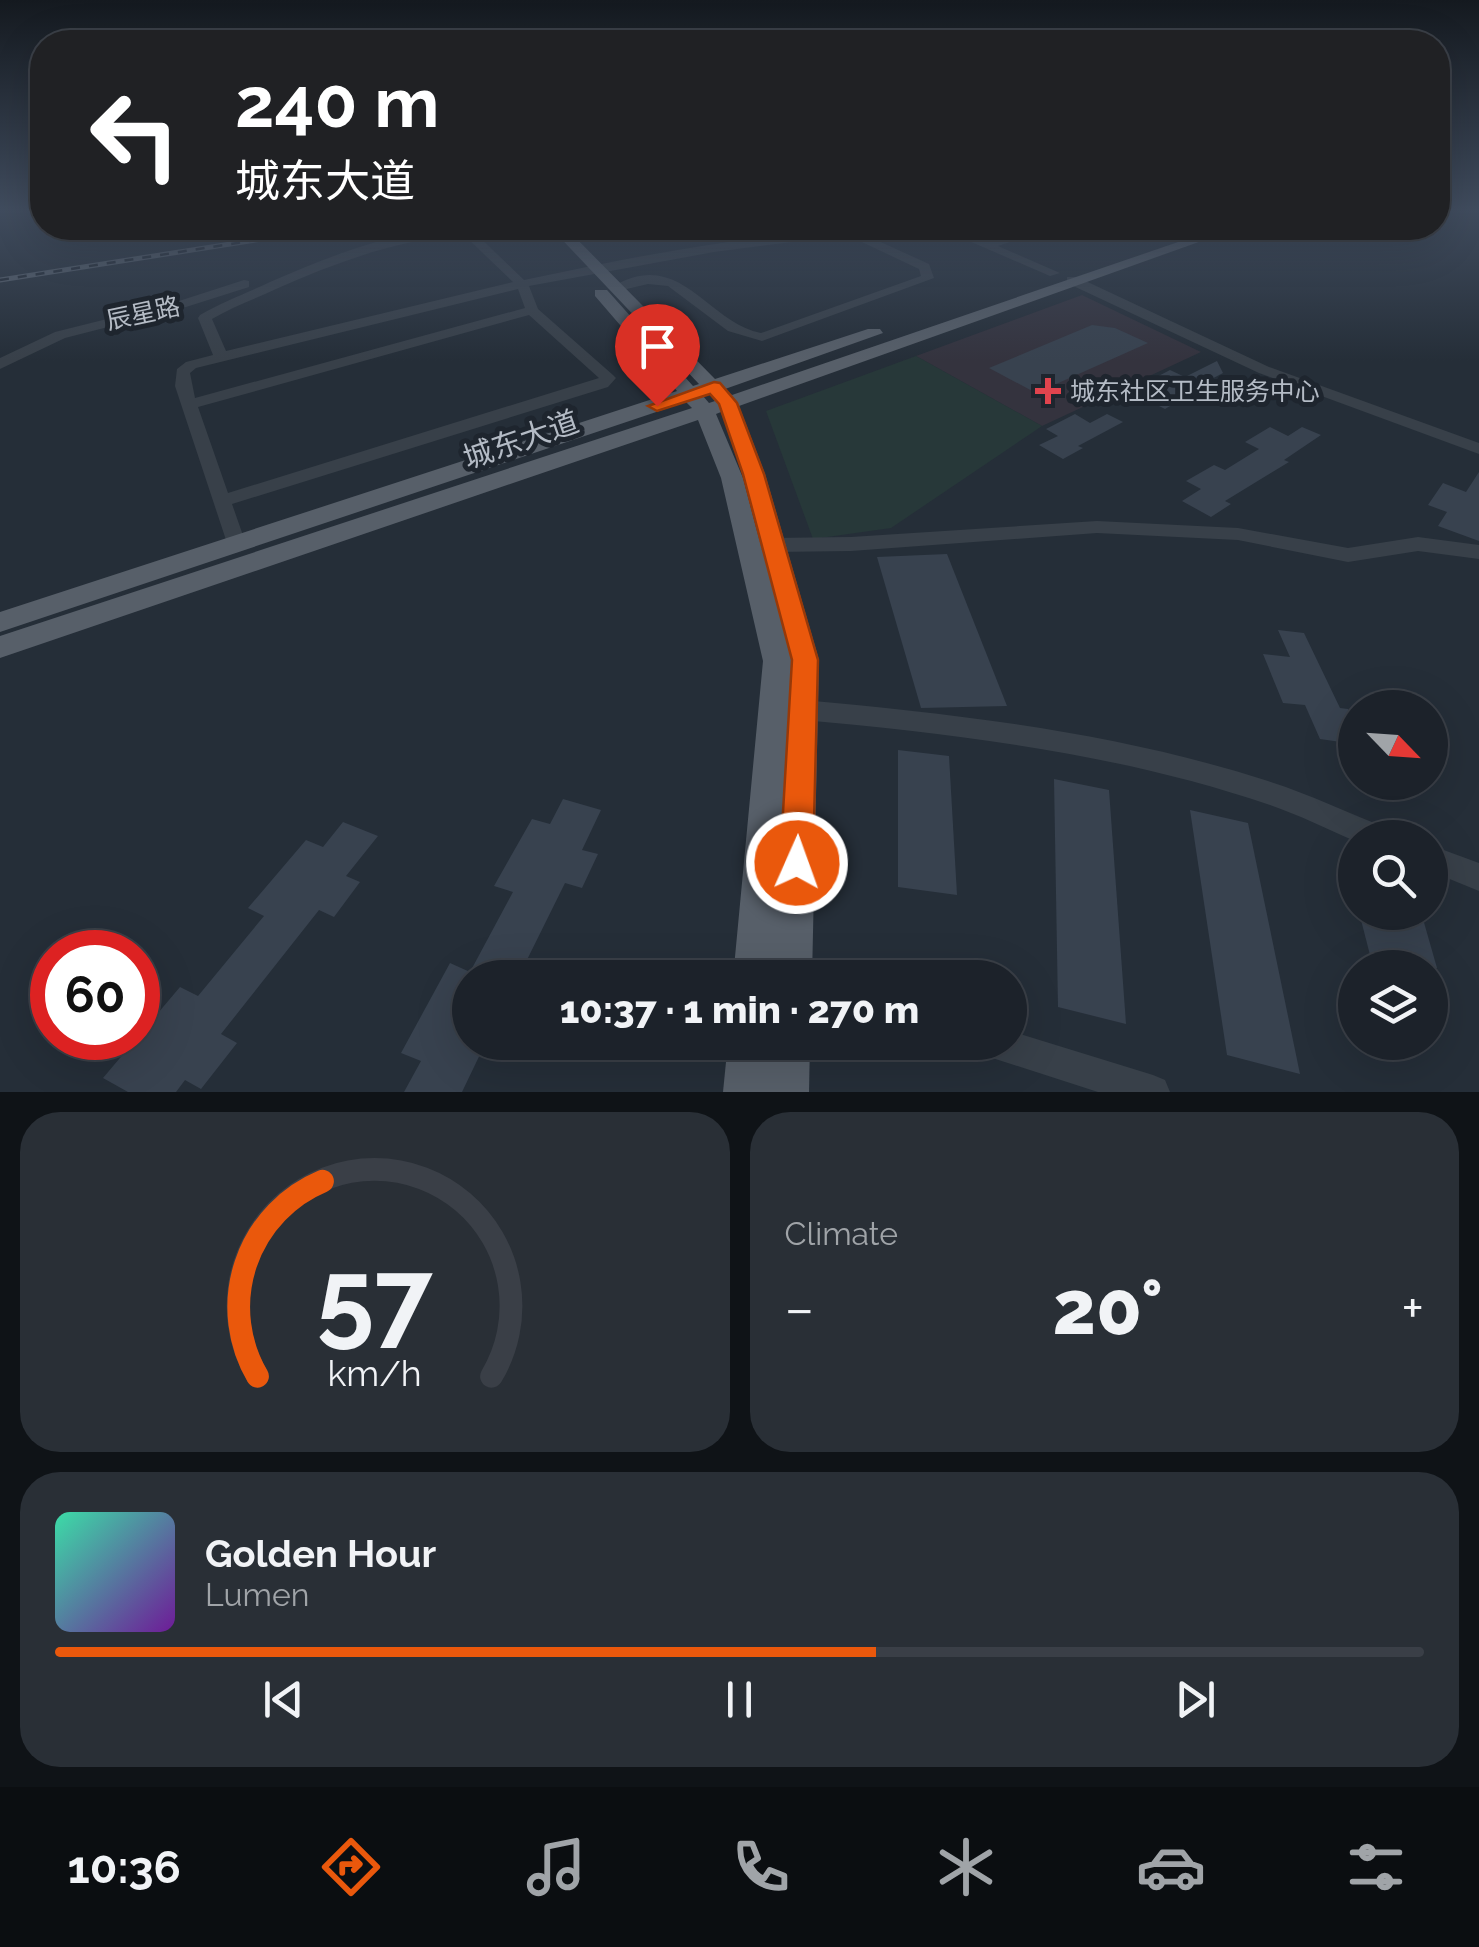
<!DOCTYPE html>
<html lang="en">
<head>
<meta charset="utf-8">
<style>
  body { margin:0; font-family:Raleway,"Noto Sans SC",sans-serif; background:#292f36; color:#f1f3f6; height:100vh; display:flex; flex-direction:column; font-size:38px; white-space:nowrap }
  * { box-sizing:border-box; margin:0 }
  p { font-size:32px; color:#a0a4a8 }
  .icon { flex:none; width:55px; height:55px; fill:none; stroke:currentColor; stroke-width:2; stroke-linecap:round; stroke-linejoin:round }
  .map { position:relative; height:1092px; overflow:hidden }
  .panel { display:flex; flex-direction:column; gap:20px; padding:20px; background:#0f1317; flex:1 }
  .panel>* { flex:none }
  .banner { position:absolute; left:30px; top:30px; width:1420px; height:210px; border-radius:40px; box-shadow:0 10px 40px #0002,0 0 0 2px #3a3f47; background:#202124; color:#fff; overflow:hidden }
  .needle { width:65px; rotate:115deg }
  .controls { position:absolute; left:1338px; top:690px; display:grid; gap:20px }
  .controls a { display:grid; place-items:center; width:110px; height:110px; border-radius:50%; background:#1c222a; box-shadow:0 10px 40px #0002,0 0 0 2px #3a3f47; font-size:50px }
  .speed { position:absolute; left:30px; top:930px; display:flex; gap:20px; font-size:50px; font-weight:700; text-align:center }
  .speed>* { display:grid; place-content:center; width:130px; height:130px; border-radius:50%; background:#1c222a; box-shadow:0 10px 40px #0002,0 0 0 2px #3a3f47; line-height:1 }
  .speed .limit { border:15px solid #d22; background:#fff; color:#111 }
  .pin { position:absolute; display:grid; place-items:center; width:85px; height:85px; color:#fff; margin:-102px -42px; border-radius:50% 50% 50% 0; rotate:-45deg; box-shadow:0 0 10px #0007 }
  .pin .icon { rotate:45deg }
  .me { position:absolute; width:110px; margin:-55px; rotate:2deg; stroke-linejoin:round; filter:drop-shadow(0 0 8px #0008) }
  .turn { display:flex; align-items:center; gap:35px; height:210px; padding:0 40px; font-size:45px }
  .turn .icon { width:130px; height:130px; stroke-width:2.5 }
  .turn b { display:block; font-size:70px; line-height:85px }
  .big { font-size:75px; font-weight:800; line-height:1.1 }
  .panel .tile { flex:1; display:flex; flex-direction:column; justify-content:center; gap:15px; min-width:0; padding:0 35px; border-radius:40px; background:#292f36 }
  .panel .dial { align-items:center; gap:0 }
  .dial svg { height:260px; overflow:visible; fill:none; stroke:#3a3f47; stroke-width:7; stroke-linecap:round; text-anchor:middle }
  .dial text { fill:#f1f3f6; stroke:none }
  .song { display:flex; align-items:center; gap:30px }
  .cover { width:120px; height:120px; border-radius:15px; background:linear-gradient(135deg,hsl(160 70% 55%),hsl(280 70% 35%)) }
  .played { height:10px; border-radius:5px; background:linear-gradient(90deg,#ea580c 60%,#3a3f47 60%) }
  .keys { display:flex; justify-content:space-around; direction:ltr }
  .heat { display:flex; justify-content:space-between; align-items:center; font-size:55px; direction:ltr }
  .panel .tiles { flex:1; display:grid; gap:20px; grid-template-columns:1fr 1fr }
  .tile:last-child { grid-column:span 2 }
  .trip { position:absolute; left:452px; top:960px; width:575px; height:100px; border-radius:50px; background:#1c222a; box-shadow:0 10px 40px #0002,0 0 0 2px #3a3f47; font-weight:800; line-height:100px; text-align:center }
  .tabs { display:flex; height:160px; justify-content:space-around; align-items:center; background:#0b0e11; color:#a0a4a8 }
  .tabs .icon { width:70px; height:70px }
  .tabs .selected { color:#ea580c }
  .tabs b { font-size:45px; color:#f1f3f6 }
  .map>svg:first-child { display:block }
</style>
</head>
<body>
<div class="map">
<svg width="1479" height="1092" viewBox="0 0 1479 1092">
  <rect width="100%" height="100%" fill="#252e38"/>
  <polygon fill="#34333e" points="1082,295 1201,352 1042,426 916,356"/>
  <polygon fill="#273839" points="916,356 1042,426 891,528 813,539 766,411"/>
  <g fill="#38424f">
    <polygon points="1092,325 1115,328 1148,343 1036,393 989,368"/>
    <polygon points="1217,361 1223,373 1177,397 1182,399 1165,409 1141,397 1157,389 1145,383 1170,370 1185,377"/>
    <polygon points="1075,414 1090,423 1107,414 1123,422 1078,446 1083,448 1063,459 1039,445 1058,436 1046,429"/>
    <polygon points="1270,427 1288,436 1302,427 1321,435 1284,460 1289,462 1225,501 1231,504 1211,517 1182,501 1201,489 1186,481 1214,465 1225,470 1259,449 1245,442"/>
    <polygon points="1479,472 1479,541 1438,526 1447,512 1428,505 1443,483 1466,492"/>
    <polygon points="947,554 1007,706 921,708 877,557"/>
    <polygon points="1278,630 1304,633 1340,708 1348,709 1355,723 1355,744 1320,739 1305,705 1283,703 1263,654 1290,657"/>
    <polygon points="898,750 949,756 957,895 898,887"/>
    <polygon points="1054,779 1109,790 1126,1024 1058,1007"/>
    <polygon points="563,799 601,810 582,850 598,854 582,888 565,883 518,978 470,978 470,1042 486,1042 462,1092 404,1092 421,1061 401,1053 450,963 470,972 513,892 494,886 532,819 550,824"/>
    <polygon points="1190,810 1248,823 1300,1074 1227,1055"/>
    <polygon points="343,822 378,836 346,876 360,882 334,917 319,910 221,1034 237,1043 201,1089 185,1080 176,1092 128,1092 103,1078 180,987 198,996 264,916 248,908 306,840 323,847"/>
    <polygon points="1359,912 1421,912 1437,968 1416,968 1370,955"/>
  </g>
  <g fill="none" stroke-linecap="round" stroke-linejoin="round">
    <g fill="#384049" fill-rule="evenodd">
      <path d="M470,228L524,280C651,253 779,228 908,228L903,231L863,234L929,264L934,278L762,341L728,331L668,286L648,284L618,291L612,287C680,246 706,322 761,333L921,276L919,269L847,235L714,252L529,286L538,309L613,375L616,378L608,387L232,504L246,544L236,551L229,549L175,386L177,369L186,362L213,355L198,318L200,315C222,302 247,293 270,282C333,255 401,227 470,228ZM463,234L513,282L226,351L212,319C232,307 255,299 276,289C337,262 397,240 463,234ZM518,289L525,308L195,398L190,373L196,368ZM529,315L599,378L228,493L198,407Z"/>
      <path d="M939,228C958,227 969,239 987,241C1004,242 1030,228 1051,228L998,246L1060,273L1050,276Z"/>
      <polygon points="1067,277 1077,277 1269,367 1479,443 1479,454 1259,373 1067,283"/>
      <polygon points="244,280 249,281 249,287 186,307 65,338 0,369 0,358 55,332 179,301"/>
      <polygon points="1097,521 1238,528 1348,548 1418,537 1479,545 1479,559 1418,551 1348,562 1238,540 1097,533 851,551 773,552 763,545 773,538 851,537"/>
      <path d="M803,700C959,714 1119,733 1268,781C1309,794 1349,813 1389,829L1393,838H1355V841C1327,829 1299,815 1270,805C1121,754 959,734 803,720L794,717L791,710L794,703Z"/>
      <polygon points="1430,845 1479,863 1479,891 1430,871"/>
      <polygon points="1010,1031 1153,1075 1165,1080 1170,1092 1098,1092 980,1054 975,1042 1010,1042"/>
    </g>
    <g fill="#575f69" fill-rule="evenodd">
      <path d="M551,228H566L715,379L868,329H880L883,333L725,389L732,395L1219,228H1238L739,406L765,474L819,660L812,978H733L763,661L721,478L698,420L0,658V636L692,408L686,402L0,632V612L677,391L595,296V290H607L693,386L699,384ZM709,394L715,401L709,403L703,396ZM721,412L743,474L762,550L743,478L716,414Z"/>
      <polygon points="728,1042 810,1042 809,1092 723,1092"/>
    </g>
    <defs>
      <polyline id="rail" points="0,280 333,228"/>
    </defs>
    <use href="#rail" stroke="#5b646f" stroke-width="5"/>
    <use href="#rail" stroke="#1e252e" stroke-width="2.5" stroke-dasharray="9" stroke-linecap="butt"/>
  </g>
  <linearGradient id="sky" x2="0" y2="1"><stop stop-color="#14191f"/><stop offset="0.58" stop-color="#404c5e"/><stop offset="1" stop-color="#404c5e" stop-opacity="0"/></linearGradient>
  <rect width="1479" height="361" fill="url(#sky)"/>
  <polygon fill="#ea580c" stroke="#983908" stroke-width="2.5" points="714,382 720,383 737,403 764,474 818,660 813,863 808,874 797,878 785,874 780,863 792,660 743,474 719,404 710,394 657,411 648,406"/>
  <path fill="#e0444e" stroke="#1e252e" stroke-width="4" d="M1043 376h10v10h10v10h-10v10h-10v-10h-10v-10h10z"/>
  <g text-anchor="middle" stroke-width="10" stroke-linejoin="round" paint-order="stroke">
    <g font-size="25" fill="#b4bbc5" stroke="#1e252e">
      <text transform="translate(143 313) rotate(-12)" y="9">辰星路</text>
    </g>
    <g font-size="25" fill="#b4bbc5" stroke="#1e252e" text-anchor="start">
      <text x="1070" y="400">城东社区卫生服务中心</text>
    </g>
    <g font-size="30" fill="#b4bbc5" stroke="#1e252e">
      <text transform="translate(521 440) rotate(-19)" y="10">城东大道</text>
    </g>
  </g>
</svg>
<div class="controls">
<a><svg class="needle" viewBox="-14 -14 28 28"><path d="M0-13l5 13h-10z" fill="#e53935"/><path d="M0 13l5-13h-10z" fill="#a0a4a8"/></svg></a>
<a><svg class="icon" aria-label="search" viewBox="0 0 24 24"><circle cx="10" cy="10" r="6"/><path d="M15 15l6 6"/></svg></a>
<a><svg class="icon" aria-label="layers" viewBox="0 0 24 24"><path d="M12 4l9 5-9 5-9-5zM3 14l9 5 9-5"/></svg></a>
</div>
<div class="speed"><div class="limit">60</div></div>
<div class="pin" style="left:657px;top:406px;background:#d93025"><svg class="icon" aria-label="arrive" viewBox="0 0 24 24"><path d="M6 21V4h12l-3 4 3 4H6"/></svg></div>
<svg class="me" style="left:797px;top:863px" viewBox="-20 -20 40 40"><circle r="17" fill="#ea580c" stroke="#fff" stroke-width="3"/><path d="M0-11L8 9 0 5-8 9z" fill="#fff"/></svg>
<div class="trip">10:37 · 1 min · 270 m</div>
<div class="banner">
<div class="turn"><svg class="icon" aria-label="left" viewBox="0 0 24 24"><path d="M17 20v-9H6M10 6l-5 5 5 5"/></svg><div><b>240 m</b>城东大道</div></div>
</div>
</div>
<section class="panel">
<div class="tiles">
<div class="tile dial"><svg viewBox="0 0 100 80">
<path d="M14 69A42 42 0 1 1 86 69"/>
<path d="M14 69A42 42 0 0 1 34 9" stroke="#ea580c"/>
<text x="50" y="56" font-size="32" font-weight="700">57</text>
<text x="50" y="72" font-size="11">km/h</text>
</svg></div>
<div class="tile"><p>Climate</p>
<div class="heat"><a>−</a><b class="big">20°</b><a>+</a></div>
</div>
<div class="tile">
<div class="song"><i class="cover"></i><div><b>Golden Hour</b><p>Lumen</p></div></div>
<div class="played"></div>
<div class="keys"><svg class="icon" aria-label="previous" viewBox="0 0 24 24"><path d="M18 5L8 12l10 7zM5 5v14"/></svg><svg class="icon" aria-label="pause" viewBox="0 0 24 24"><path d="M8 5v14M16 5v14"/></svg><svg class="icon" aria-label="next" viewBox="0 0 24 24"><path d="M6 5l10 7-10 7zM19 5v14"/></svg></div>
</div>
</div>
</section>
<nav class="tabs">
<b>10:36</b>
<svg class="icon selected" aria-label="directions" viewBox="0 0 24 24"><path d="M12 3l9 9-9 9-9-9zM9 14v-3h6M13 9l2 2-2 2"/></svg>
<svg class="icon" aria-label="music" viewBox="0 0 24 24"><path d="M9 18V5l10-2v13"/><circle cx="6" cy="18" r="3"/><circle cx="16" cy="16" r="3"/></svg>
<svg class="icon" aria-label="phone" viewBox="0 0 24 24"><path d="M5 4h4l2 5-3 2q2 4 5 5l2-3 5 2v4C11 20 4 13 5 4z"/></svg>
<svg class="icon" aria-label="climate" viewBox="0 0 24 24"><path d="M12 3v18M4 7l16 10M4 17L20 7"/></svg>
<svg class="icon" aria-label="car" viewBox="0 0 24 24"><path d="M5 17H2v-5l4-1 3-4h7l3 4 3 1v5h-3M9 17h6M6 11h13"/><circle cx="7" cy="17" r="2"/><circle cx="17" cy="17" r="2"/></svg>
<svg class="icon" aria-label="filters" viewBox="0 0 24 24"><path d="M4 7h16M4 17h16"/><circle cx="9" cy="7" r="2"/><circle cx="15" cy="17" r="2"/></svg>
</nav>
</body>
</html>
